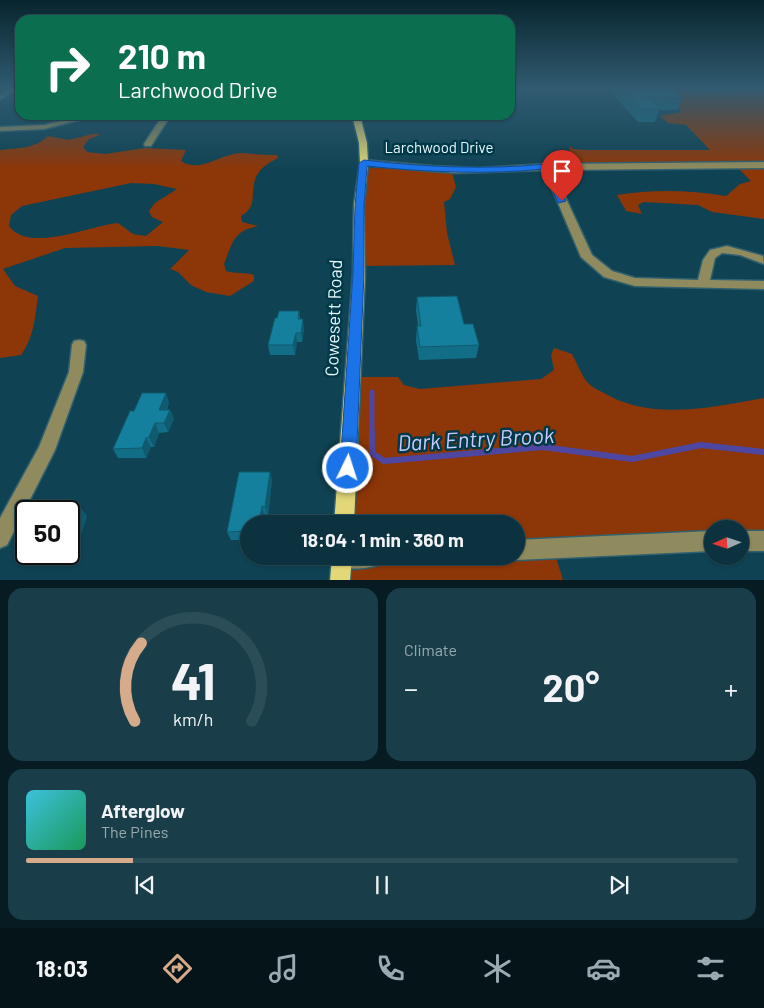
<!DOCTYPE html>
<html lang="en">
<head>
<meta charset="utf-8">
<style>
  body { margin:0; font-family:Barlow,sans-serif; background:#193e49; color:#f1f3f6; height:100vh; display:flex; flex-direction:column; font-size:19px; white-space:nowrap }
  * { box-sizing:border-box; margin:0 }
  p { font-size:16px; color:#9aaab0 }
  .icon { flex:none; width:28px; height:28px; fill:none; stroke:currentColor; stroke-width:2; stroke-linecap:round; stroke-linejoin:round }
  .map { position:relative; height:580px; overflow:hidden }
  .sheet { display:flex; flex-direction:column; gap:8px; padding:8px; background:#061c22; flex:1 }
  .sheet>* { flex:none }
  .guide { position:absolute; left:15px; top:15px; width:500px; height:105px; border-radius:15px; box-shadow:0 1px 4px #0004,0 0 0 1px #2b4d58; background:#0b6e4f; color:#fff; overflow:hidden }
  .needle { width:32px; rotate:267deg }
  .buttons { position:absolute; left:704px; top:520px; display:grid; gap:10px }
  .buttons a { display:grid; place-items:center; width:45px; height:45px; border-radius:50%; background:#0b323e; box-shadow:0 1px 4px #0004,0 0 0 1px #2b4d58; font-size:25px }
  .speed { position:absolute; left:15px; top:500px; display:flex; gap:10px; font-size:25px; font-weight:700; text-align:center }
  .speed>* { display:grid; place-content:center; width:65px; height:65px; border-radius:50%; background:#0b323e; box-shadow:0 1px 4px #0004,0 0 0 1px #2b4d58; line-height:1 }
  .speed .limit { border:2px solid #111; border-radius:8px; background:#fff; color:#111 }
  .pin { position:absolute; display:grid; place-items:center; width:42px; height:42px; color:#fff; margin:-51px -21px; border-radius:50% 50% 50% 0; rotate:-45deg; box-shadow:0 0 5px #0007 }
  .pin .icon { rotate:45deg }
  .me { position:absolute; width:55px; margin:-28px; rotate:4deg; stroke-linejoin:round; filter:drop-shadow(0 0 4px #0008) }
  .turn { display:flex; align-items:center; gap:18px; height:105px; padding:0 20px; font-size:22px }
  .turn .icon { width:65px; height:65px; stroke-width:2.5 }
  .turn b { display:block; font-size:35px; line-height:42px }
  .big { font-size:38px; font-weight:700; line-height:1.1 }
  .sheet .tile { flex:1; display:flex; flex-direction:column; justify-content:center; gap:8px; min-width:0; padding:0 18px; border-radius:15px; background:#193e49 }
  .sheet .dial { align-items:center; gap:0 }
  .dial svg { height:130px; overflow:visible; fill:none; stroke:#2b4d58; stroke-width:7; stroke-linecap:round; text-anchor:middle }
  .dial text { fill:#f1f3f6; stroke:none }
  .song { display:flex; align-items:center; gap:15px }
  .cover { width:60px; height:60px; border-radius:8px; background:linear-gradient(135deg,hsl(190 70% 55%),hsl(150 70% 35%)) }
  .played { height:5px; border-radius:2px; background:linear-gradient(90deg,#d6ab8b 15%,#2b4d58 15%) }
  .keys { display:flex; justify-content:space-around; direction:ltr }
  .heat { display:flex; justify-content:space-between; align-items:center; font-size:28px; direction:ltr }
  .sheet .tiles { flex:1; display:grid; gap:8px; grid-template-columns:1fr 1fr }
  .tile:last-child { grid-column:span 2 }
  .trip { position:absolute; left:240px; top:515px; width:285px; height:50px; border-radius:25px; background:#0b323e; box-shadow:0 1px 4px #0004,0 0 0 1px #2b4d58; font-weight:700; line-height:50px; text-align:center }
  .tab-bar { display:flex; height:80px; justify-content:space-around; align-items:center; background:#041419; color:#9aaab0 }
  .tab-bar .icon { width:35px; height:35px }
  .tab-bar .on { color:#d6ab8b }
  .tab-bar b { font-size:22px; color:#f1f3f6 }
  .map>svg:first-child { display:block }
</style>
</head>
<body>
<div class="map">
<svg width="764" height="581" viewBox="0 0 764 581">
  <rect width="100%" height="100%" fill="#0f4353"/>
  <g fill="#8d3607" fill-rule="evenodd">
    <path d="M675,88L721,91L720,90L726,88H764V219L712,212L698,205L644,202L638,205L642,214L626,211L617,195C653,189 689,190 726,196L740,184L751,181L737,167L576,164L569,153L570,146L573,149L584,150H710L686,125L668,123L660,116L682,112L661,90Z"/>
    <path d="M92,134H101L88,140L83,147L87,152L105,154L145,148L186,150L181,161C201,174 221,153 242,153C254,154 265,155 277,155L278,158C268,163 258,169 255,180C250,195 258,206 241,216L242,222L258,226C233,231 233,242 224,264L226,271C236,274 245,272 254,275V281L230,296L206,292L191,285L178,272L170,269L189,250L158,246L65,248L3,269L15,286L38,296C35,317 34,337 21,355L0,358V150C18,148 35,149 48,136L69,140ZM131,183L154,184L177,189L155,203L149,211L152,217L163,222L146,236L133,234L118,223C91,225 29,254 9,226L11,215L22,206Z"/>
    <polygon points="363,168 451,169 456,187 450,199 444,202 447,233 455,265 360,266"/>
    <path d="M554,348L572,354C577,363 582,377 589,384C592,387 598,390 602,392C652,422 711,407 764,398V541H740V529H712V542L575,546L554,551L563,580L337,581L340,556H516V524H341L354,377H398L404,385L420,389L541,379L554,370L551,355Z"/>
  </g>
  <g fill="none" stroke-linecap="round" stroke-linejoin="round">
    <polyline stroke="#4e47a1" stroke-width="5" points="372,392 372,434"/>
    <polyline stroke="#4e47a1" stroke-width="6" points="372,432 372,453 384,461 543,447 632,459 701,445 764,452"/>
    <defs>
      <g id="minor">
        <polygon points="10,88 18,88 0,100 0,95"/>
        <polygon points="86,115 100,115 44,129 0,131 0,127 44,125"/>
        <polygon points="163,115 171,115 151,146 145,146 144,144"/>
        <polygon points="364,160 432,166 478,168 547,164 764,162 764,168 553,170 592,255 612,271 635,278 698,280 703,260 710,250 727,246 763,256 764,264 740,255 722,253 715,258 710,280 764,281 764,289 635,286 604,277 581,257 544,170 455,173 361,165 361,161"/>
        <polygon points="79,340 84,341 86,345 83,372 55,450 7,545 0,548 0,518 39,447 69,372 72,345 74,341"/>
        <polygon points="712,531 712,551 516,560 509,556 516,556 516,540"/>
        <rect x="740" y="531" width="24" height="20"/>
        <path d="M332,556H387L384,563C371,569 347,571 334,565Z"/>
      </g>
      <g id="major">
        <polygon points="352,115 360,115 367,143 368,163 364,205 365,273 354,524 334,524 353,273 354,205 360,163 359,143"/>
        <polygon points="332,556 352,556 350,581 330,581"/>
      </g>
    </defs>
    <use href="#minor" stroke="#31606e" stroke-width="3"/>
    <use href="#major" stroke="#31606e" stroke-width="3"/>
    <use href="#minor" fill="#908b5e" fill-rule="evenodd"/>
    <use href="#major" fill="#e3d877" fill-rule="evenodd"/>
  </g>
  <g fill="#126e87">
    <polygon points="612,88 672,88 682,98 677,110 659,110 655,122 638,122 611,92"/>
    <polygon points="417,297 464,324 479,345 476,358 419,360 416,340 417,326 418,326 416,310"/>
    <polygon points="299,311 300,319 304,328 302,342 297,342 295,355 270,355 268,345"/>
    <polygon points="169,402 167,410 170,410 174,419 168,432 159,433 154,447 151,447 146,458 118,458 113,449"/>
    <polygon points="270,472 272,481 268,516 264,515 249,524 249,540 231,540 227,532"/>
    <polygon points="87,516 71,563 40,566 32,558"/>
  </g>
  <g fill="#0f5a6e">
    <polygon points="303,319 304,328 302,342 301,333"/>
    <polygon points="296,333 297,342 295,355 293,345"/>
    <polygon points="166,393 169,402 163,419 159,410"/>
    <polygon points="170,410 174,419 168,432 164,423"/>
    <polygon points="155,423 159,433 154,447 149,437"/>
    <polygon points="146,438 151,447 146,458 142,448"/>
    <polygon points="270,472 272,481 268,516 265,507"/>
    <polygon points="262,506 264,515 263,524 259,524"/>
    <polygon points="80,507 87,516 71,563 64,554 69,554 69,540"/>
  </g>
  <g fill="#15809d" stroke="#0f5a6e">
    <polygon points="622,88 672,88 682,98 648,97 660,109 643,109"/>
    <polygon points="457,296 464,324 473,324 479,345 420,347 417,326 421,326 417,297"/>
    <polygon points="279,311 299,311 298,319 303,319 301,333 296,333 293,345 268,345 275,318 277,318"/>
    <polygon points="142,393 166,393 159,410 170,410 164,423 155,423 149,437 146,438 142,448 113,449 130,411 134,411"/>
    <polygon points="239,472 270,472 265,507 262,506 259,524 249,524 249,531 227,532"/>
    <polygon points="52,507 80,507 69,540 69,511 50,511"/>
    <polygon points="33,554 64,554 32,558"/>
  </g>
  <linearGradient id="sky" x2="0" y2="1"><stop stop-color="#08252e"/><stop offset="0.52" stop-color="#315b71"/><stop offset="1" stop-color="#315b71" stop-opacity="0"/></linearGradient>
  <rect width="764" height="170" fill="url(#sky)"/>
  <path fill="#1a73e8" stroke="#114b97" d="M364,160C423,167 487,170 546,164L551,167L566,201L558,203L544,169C488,175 423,172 367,166L364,206V273L356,468L354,473L348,475L342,473L340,468L353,273L355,206L359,163Z"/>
  <g text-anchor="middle" stroke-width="5" stroke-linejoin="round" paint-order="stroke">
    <g font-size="15" fill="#e6f7fe" stroke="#003948">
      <text x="439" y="153">Larchwood Drive</text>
    </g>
    <g font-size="18" fill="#e6f7fe" stroke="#003948">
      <text transform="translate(334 318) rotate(-88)" y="6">Cowesett Road</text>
    </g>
    <g font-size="22" font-style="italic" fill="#c8cbfc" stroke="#003948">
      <text transform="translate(476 439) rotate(-3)" y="8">Dark Entry Brook</text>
    </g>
  </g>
</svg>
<div class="buttons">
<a><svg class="needle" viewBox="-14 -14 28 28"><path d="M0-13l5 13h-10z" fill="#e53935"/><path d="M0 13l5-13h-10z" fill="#9aaab0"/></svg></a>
</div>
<div class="speed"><div class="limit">50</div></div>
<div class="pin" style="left:562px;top:201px;background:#d93025"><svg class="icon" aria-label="arrive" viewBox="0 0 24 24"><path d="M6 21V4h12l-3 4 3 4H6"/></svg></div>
<svg class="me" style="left:348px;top:468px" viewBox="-20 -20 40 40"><circle r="17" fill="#1a73e8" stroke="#fff" stroke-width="3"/><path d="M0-11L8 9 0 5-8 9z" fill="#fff"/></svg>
<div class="trip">18:04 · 1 min · 360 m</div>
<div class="guide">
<div class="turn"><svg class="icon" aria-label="right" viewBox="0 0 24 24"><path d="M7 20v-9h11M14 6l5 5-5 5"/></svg><div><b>210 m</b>Larchwood Drive</div></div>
</div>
</div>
<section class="sheet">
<div class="tiles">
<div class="tile dial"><svg viewBox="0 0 100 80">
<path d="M14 69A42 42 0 1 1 86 69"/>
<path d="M14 69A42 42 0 0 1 18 21" stroke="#d6ab8b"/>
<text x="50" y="56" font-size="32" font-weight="700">41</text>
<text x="50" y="72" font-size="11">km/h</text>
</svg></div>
<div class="tile"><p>Climate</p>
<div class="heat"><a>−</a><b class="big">20°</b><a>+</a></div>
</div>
<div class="tile">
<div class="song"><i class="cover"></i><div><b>Afterglow</b><p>The Pines</p></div></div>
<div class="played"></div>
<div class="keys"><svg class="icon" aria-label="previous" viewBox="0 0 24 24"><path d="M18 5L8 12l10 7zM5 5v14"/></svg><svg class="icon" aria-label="pause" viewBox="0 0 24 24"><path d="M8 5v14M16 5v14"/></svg><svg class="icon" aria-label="next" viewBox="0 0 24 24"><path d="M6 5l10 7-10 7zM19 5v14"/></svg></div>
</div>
</div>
</section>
<nav class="tab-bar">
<b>18:03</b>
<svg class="icon on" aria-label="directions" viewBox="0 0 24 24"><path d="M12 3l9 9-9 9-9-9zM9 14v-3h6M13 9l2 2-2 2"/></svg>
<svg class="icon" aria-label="music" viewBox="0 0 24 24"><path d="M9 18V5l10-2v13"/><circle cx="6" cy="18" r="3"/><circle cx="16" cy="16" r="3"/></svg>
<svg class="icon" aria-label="phone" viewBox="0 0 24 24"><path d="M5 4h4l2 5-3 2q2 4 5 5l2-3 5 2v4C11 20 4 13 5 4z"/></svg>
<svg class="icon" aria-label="climate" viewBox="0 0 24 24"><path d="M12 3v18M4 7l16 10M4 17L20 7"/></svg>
<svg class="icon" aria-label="car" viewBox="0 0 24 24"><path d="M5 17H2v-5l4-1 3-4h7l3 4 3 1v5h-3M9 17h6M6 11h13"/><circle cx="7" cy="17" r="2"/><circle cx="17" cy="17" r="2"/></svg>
<svg class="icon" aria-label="filters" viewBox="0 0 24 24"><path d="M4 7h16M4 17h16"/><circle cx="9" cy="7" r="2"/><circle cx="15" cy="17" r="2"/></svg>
</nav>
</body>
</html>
